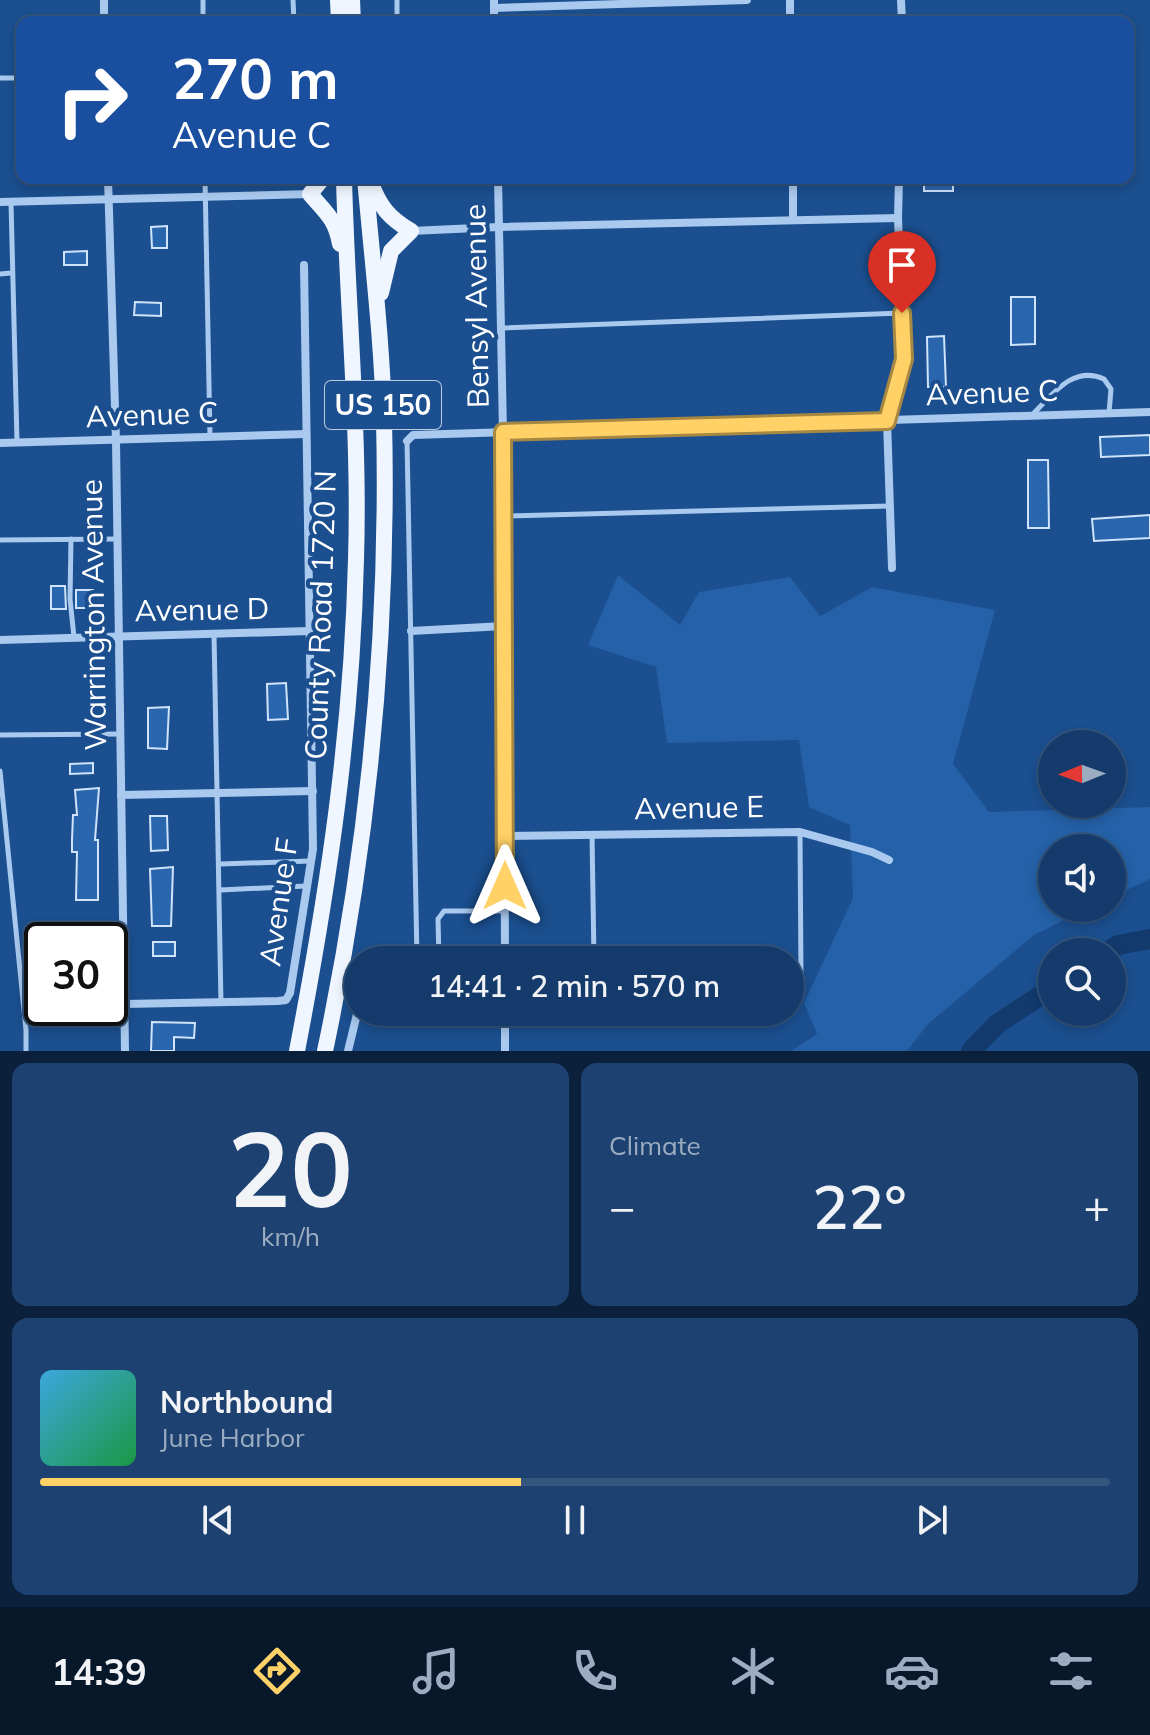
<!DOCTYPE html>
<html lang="en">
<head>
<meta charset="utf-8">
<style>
  body { margin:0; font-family:Mulish,sans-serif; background:#1d4271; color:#f1f3f6; height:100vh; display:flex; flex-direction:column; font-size:30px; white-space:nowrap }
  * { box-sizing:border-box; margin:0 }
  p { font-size:26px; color:#9dadc1 }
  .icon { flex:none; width:44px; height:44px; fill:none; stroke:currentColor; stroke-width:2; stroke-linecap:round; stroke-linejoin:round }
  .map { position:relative; height:1051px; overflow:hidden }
  .details { display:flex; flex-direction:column; gap:12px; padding:12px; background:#0b203b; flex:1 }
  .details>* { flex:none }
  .guide { position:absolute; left:16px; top:16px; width:1118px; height:168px; border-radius:16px; box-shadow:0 4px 12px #0003,0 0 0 2px #33557e; background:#1a4fa0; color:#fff; overflow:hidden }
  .needle { width:52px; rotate:269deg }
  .tools { position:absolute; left:1038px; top:730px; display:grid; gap:16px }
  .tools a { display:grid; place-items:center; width:88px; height:88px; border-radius:50%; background:#143b6b; box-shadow:0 4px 12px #0003,0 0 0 2px #33557e; font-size:40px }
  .speed { position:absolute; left:24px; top:922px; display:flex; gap:16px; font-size:40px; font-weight:700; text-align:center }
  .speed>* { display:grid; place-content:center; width:104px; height:104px; border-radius:50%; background:#143b6b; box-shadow:0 4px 12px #0003,0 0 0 2px #33557e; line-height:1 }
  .speed .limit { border:4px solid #111; border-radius:12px; background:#fff; color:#111 }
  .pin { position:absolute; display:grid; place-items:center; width:68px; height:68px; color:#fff; margin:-82px -34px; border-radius:50% 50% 50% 0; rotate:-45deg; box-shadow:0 0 8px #0007 }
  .pin .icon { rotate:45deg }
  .me { position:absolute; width:88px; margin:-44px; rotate:0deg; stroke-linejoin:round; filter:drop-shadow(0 0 6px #0008) }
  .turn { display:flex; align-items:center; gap:28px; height:168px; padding:0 24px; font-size:36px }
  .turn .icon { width:104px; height:104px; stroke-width:2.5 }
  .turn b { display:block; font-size:56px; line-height:68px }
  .big { font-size:60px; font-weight:600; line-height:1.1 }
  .details .widget { flex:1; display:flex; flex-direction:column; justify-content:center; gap:12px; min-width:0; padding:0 28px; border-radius:16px; background:#1d4271 }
  .details .dial { align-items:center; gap:0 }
  .dial b { font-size:104px; line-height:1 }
  .song { display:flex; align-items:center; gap:24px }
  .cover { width:96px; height:96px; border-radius:12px; background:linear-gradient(135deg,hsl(200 70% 55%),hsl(140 70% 35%)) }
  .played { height:8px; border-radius:4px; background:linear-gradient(90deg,#ffd166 45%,#33557e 45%) }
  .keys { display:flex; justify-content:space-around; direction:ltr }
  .heat { display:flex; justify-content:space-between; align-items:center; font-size:44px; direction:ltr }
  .details .tiles { flex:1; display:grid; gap:12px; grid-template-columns:1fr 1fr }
  .widget:last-child { grid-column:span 2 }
  .trip { position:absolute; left:344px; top:946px; width:460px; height:80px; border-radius:40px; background:#143b6b; box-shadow:0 4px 12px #0003,0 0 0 2px #33557e; font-weight:600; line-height:80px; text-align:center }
  .tabs { display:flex; height:128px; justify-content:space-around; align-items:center; background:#08182b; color:#9dadc1 }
  .tabs .icon { width:56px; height:56px }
  .tabs .active { color:#ffd166 }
  .tabs b { font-size:36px; color:#f1f3f6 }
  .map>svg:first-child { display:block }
</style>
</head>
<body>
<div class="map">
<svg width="1150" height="1051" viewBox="0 0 1150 1051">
  <rect width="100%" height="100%" fill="#1b4f8f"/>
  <polygon fill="#2461a8" points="618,575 680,625 699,592 790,577 820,616 872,587 995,610 953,764 989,812 1150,807 1150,879 1112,897 1112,848 1052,848 1052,908 1089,908 1034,935 928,1024 907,1051 791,1051 817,1034 804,1003 853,898 850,825 809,807 799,740 667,743 656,667 588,645"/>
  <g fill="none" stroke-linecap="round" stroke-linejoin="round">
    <g stroke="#123a6d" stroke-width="20">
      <polyline points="1107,952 1118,945 1150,939"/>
      <polyline points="971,1051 997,1024 1052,988"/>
    </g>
  </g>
  <g fill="#2a66ad" stroke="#cfe3fa" stroke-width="2">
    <rect x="924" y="178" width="29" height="13"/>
    <polygon points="167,226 167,248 152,248 151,227"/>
    <polygon points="87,251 87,265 64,265 64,252"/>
    <polygon points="1011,297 1035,297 1035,344 1011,345"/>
    <polygon points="135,302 161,303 161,316 134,315"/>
    <polygon points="944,336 946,387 928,387 927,337"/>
    <polygon points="1150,435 1150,455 1101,457 1100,437"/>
    <polygon points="1028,460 1048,460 1049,528 1028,528"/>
    <polygon points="1150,515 1150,538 1094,541 1092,519"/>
    <polygon points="51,586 65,586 66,609 51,609"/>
    <rect x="76" y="590" width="17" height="18"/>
    <polygon points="286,683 288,719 268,720 267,684"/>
    <polygon points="169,707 167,749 148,748 148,708"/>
    <polygon points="93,763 93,773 70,774 70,764"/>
    <polygon points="99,788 95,840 98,840 98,900 76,900 77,852 72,852 72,840 73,815 77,815 75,790"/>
    <polygon points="150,816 167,816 168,850 151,851"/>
    <polygon points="173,867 171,926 152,926 150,869"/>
    <rect x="153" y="942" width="22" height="14"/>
    <polygon points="152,1022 195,1023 194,1038 174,1037 174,1051 151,1051"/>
  </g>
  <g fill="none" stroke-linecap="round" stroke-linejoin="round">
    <g stroke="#a9c9ee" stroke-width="5">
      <polyline points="293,0 294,22"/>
      <polyline points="397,0 397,22"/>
      <polyline points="203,22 203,0"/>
      <polyline points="0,78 22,78"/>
      <polyline points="205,178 210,437"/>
      <polyline points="11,202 17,442"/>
      <polyline points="0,274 11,273"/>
      <polyline points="502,328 902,313"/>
      <path d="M1032,415C1053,394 1073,365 1104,379L1111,389L1109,413"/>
      <polyline points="407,441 417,960"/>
      <polyline points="504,516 890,506"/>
      <polyline points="71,539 70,599 74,637"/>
      <polyline points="0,540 117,539"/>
      <polyline points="214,634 221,1003"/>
      <polyline points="0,735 120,734"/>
      <polyline points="0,771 26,1030 26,1051"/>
      <polyline points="592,834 594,960"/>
      <polyline points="221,864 310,861"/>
      <polyline points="220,890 306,886"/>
      <polyline points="439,960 438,919 444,911 505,911"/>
      <polyline points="790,985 801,977 800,832"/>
    </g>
    <g stroke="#a9c9ee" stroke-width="8">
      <polyline points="104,0 104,22"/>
      <polyline points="494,0 494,22"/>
      <polyline points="790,0 790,22"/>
      <polyline points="901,0 902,22"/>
      <polyline points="494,8 747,0"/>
      <polyline points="108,178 116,441 125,1051"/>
      <polyline points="498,178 503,432 505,960"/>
      <polyline points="793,178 793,219"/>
      <polyline points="0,202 310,194"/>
      <polyline points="411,231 499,227 898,218"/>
      <polyline points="407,441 413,435 1150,412"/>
      <polyline points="0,443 306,434"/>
      <polyline points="892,568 887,421 904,359 898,218 899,178"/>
      <polyline points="411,631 504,626"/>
      <polyline points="0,640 310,631"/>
      <polyline points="121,795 313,791"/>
      <polyline points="504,836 800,832 872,852 889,860"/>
      <polyline points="124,1004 278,1001 286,1000 290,993 313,849 304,265"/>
      <polyline points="348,1051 358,1010"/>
      <polyline points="505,1051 505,1012"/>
    </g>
    <g stroke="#f0f6ff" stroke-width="16">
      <polyline points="338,0 339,22"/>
      <polyline points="352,0 353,22"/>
      <path d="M323,178L310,194C326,213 335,218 340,244"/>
      <path d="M371,183C380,207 389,218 411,231L391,251L381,293"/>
      <path d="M297,1051C329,885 352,729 356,559C360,432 347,305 344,178"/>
      <path d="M325,1051C369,843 389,632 384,419C382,339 372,258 365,178"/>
    </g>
  </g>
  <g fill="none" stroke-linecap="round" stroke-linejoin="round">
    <defs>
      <polyline id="route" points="505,886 503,432 887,421 904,359 902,313"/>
    </defs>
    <use href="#route" stroke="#a68842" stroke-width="20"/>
    <use href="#route" stroke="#ffd166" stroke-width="14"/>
  </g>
  <g text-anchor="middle" stroke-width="8" stroke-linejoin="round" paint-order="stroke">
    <rect fill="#1b4f8f" stroke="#bbcadd" stroke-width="2" x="325" y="381" width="116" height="48" rx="6"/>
    <g font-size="28" font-weight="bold" fill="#fff">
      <text x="383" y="415">US 150</text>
    </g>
    <g font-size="30" fill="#fff" stroke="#1b4f8f">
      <text transform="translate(477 306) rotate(-91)" y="10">Bensyl Avenue</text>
      <text transform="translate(992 393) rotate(-2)" y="10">Avenue C</text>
      <text transform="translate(152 415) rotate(-2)" y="10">Avenue C</text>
      <text transform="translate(202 610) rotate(-1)" y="10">Avenue D</text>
      <text transform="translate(94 615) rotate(-91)" y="10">Warrington Avenue</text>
      <text transform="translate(321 615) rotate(-88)" y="10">County Road 1720 N</text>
      <text transform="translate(699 808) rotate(-1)" y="10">Avenue E</text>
      <text transform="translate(279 902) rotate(-82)" y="10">Avenue F</text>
    </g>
  </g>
</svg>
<div class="tools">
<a><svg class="needle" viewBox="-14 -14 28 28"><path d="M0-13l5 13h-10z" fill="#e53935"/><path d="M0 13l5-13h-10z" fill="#9dadc1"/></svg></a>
<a><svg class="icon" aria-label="sound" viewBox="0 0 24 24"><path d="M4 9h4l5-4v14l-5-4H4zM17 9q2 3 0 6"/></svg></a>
<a><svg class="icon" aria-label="search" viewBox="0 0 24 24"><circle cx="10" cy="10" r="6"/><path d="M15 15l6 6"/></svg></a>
</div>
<div class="speed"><div class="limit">30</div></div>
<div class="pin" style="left:902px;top:313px;background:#d93025"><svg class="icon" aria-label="arrive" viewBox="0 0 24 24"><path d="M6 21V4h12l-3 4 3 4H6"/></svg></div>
<svg class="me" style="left:505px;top:886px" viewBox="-20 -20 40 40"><path d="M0-17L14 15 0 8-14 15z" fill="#ffd166" stroke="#fff" stroke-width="4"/></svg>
<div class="trip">14:41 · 2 min · 570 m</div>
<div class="guide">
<div class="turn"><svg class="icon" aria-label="right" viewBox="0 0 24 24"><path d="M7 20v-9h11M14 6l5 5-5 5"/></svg><div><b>270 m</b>Avenue C</div></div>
</div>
</div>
<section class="details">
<div class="tiles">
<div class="widget dial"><b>20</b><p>km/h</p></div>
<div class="widget"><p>Climate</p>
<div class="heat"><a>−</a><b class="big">22°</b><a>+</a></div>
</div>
<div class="widget">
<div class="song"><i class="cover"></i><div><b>Northbound</b><p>June Harbor</p></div></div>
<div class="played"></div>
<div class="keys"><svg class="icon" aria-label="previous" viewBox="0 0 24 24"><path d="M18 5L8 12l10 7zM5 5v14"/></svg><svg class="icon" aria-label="pause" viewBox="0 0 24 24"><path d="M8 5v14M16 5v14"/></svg><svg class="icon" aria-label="next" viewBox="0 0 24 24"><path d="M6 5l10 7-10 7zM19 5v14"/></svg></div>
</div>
</div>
</section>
<nav class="tabs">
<b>14:39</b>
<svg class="icon active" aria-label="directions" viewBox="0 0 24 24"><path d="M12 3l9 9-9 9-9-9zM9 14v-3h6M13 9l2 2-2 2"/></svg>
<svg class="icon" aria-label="music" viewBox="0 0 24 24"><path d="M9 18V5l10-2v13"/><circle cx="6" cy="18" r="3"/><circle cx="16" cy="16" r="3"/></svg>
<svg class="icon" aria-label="phone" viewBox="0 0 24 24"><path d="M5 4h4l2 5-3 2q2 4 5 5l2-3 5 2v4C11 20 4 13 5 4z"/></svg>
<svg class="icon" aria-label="climate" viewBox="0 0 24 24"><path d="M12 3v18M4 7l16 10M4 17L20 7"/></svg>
<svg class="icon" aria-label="car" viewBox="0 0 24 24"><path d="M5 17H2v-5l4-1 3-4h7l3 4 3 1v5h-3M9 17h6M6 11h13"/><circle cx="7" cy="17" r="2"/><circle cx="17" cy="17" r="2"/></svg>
<svg class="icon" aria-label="filters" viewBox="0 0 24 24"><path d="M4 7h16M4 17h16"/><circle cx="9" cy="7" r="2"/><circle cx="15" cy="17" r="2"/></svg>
</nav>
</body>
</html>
